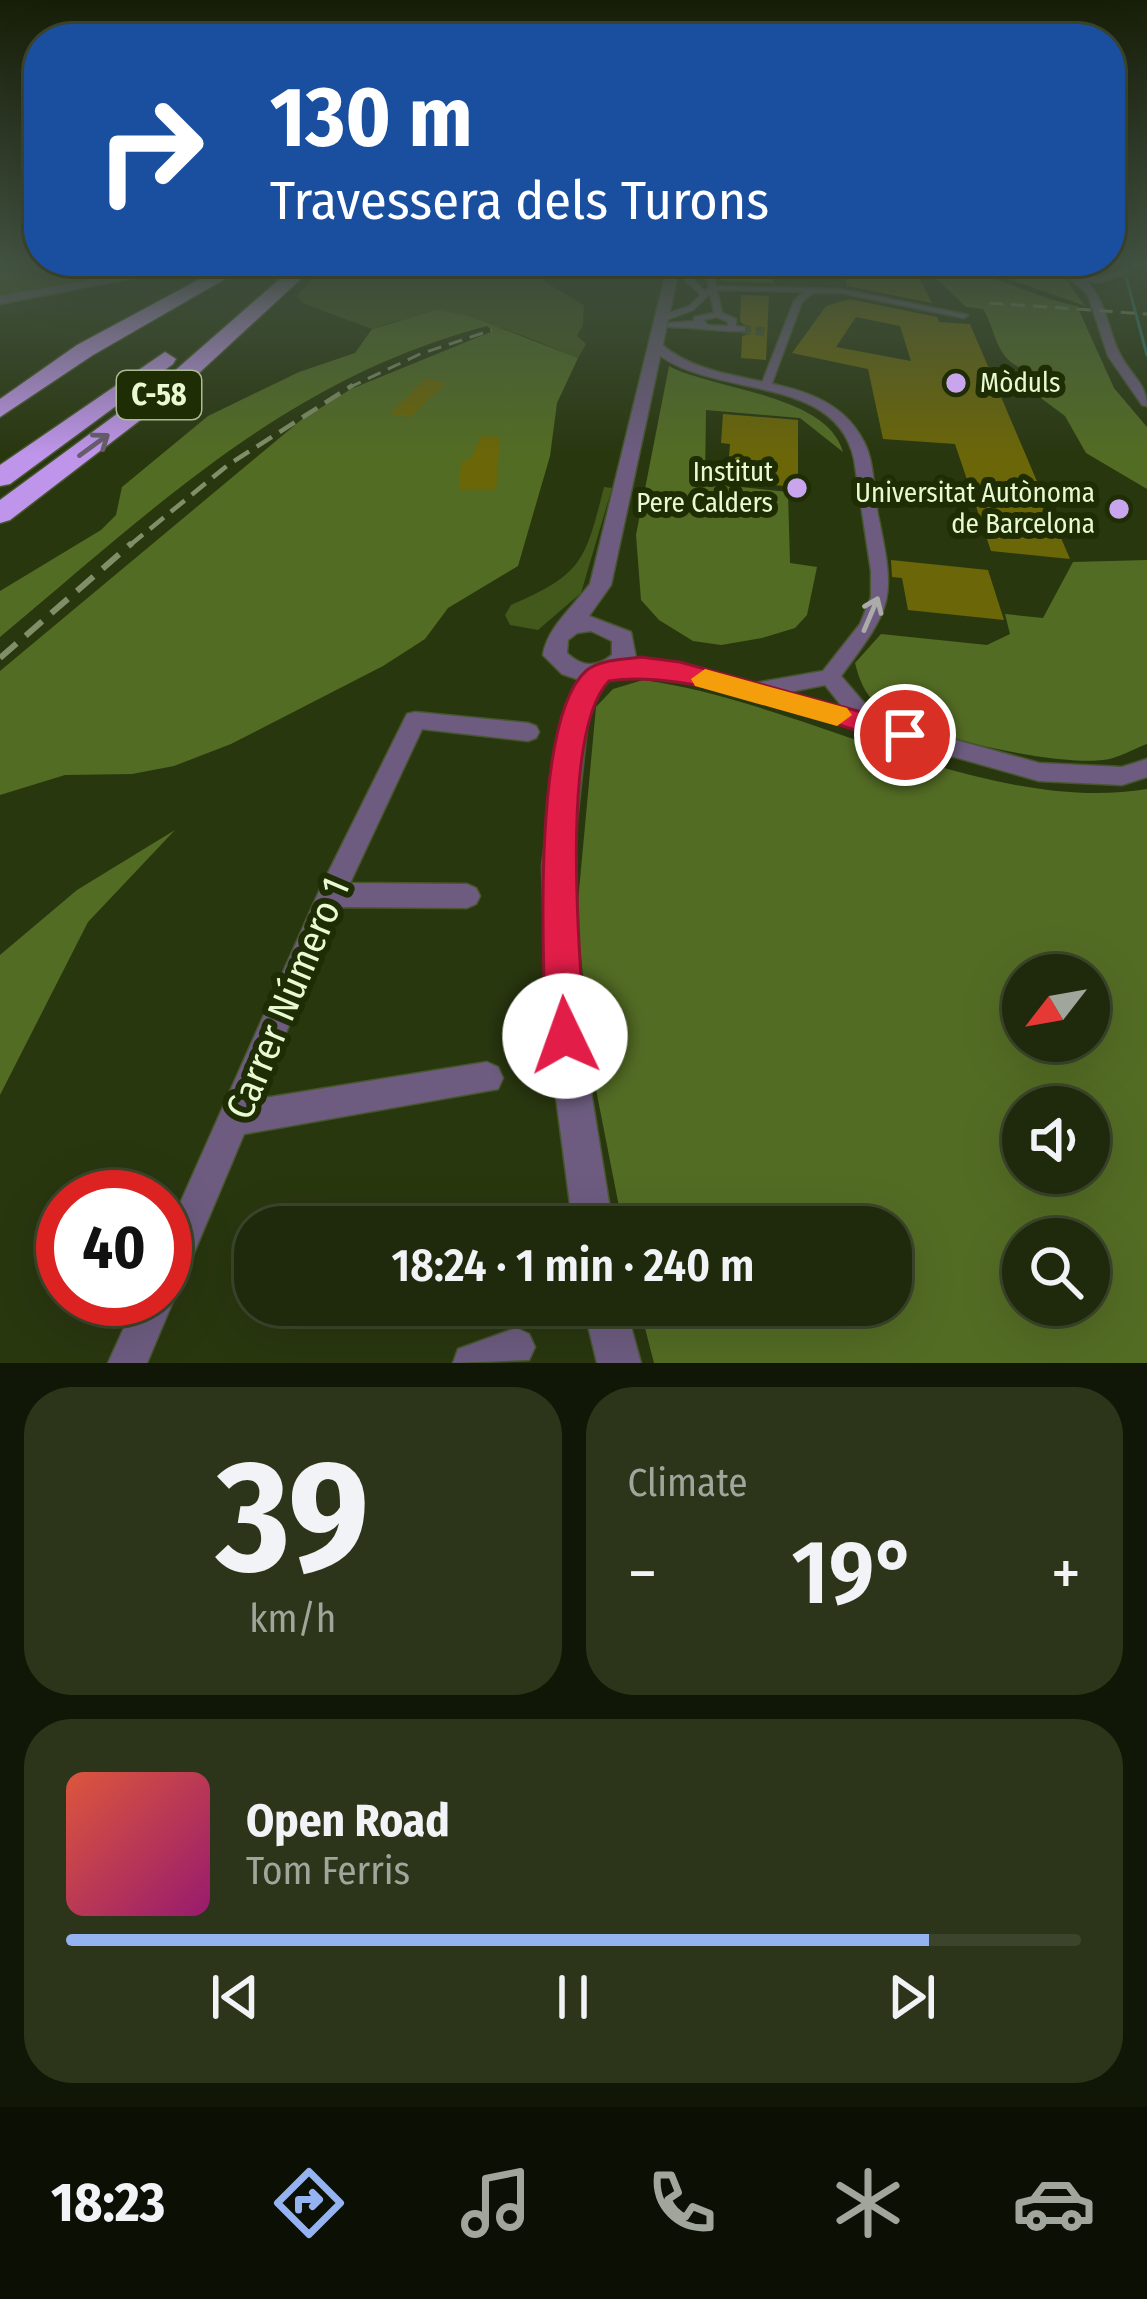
<!DOCTYPE html>
<html lang="en">
<head>
<meta charset="utf-8">
<style>
  body { margin:0; font-family:"Fira Sans Condensed",sans-serif; background:#2c3519; color:#f1f3f6; height:100vh; display:flex; flex-direction:column; font-size:45px; white-space:nowrap }
  * { box-sizing:border-box; margin:0 }
  p { font-size:39px; color:#a1a69d }
  .icon { flex:none; width:66px; height:66px; fill:none; stroke:currentColor; stroke-width:2; stroke-linecap:round; stroke-linejoin:round }
  .map { position:relative; height:1363px; overflow:hidden }
  .details { display:flex; flex-direction:column; gap:24px; padding:24px; background:#111706; flex:1 }
  .details>* { flex:none }
  .hud { position:absolute; left:24px; top:24px; width:1101px; height:252px; border-radius:48px; box-shadow:0 12px 48px #0002,0 0 0 3px #3c452c; background:#1a4fa0; color:#fff; overflow:hidden }
  .needle { width:78px; rotate:239deg }
  .buttons { position:absolute; left:1002px; top:954px; display:grid; gap:24px }
  .buttons a { display:grid; place-items:center; width:108px; height:108px; border-radius:50%; background:#1f290b; box-shadow:0 12px 48px #0002,0 0 0 3px #3c452c; font-size:60px }
  .speed { position:absolute; left:36px; top:1170px; display:flex; gap:24px; font-size:60px; font-weight:700; text-align:center }
  .speed>* { display:grid; place-content:center; width:156px; height:156px; border-radius:50%; background:#1f290b; box-shadow:0 12px 48px #0002,0 0 0 3px #3c452c; line-height:1 }
  .speed .limit { border:18px solid #d22; background:#fff; color:#111 }
  .pin { position:absolute; display:grid; place-items:center; width:102px; height:102px; color:#fff; margin:-51px; border:6px solid #fff; border-radius:50%; box-shadow:0 3px 12px #0007 }
  .me { position:absolute; width:132px; margin:-66px; rotate:357deg; stroke-linejoin:round; filter:drop-shadow(0 0 9px #0008) }
  .turn { display:flex; align-items:center; gap:42px; height:252px; padding:0 48px; font-size:54px }
  .turn .icon { width:156px; height:156px; stroke-width:2.5 }
  .turn b { display:block; font-size:84px; line-height:102px }
  .big { font-size:90px; font-weight:600; line-height:1.1 }
  .details .card { flex:1; display:flex; flex-direction:column; justify-content:center; gap:18px; min-width:0; padding:0 42px; border-radius:48px; background:#2c3519 }
  .details .dial { align-items:center; gap:0 }
  .dial b { font-size:156px; line-height:1 }
  .song { display:flex; align-items:center; gap:36px }
  .cover { width:144px; height:144px; border-radius:18px; background:linear-gradient(135deg,hsl(10 70% 55%),hsl(320 70% 35%)) }
  .played { height:12px; border-radius:6px; background:linear-gradient(90deg,#95b2f1 85%,#3c452c 85%) }
  .keys { display:flex; justify-content:space-around; direction:ltr }
  .heat { display:flex; justify-content:space-between; align-items:center; font-size:66px; direction:ltr }
  .details .tiles { flex:1; display:grid; gap:24px; grid-template-columns:1fr 1fr }
  .card:last-child { grid-column:span 2 }
  .trip { position:absolute; left:234px; top:1206px; width:678px; height:120px; border-radius:48px; background:#1f290b; box-shadow:0 12px 48px #0002,0 0 0 3px #3c452c; font-weight:600; line-height:120px; text-align:center }
  .menu { display:flex; height:192px; justify-content:space-around; align-items:center; background:#0c1004; color:#a1a69d }
  .menu .icon { width:84px; height:84px }
  .menu .active { color:#95b2f1 }
  .menu b { font-size:54px; color:#f1f3f6 }
  .map>svg:first-child { display:block }
</style>
</head>
<body>
<div class="map">
<svg width="1147" height="1363" viewBox="0 0 1147 1363">
  <rect width="100%" height="100%" fill="#29370f"/>
  <g fill="#43581b">
    <polygon points="27,264 189,264 0,299 0,270"/>
    <path d="M324,264H547L545,282L584,305L583,325L577,336L586,344L578,358C509,330 448,299 372,329L302,303L297,296Z"/>
    <path d="M604,487L612,488L581,593L538,630L510,625L505,615L511,605C583,574 585,561 604,487Z"/>
  </g>
  <g fill="#536c24" fill-rule="evenodd">
    <path d="M921,264C978,264 1023,295 1077,306L1114,388L1147,427V489L1086,453L1065,416L1014,378L1019,367C995,356 996,330 983,309L966,307Z"/>
    <polygon points="981,264 1055,264 1085,306 992,273 991,265"/>
    <path d="M437,310L469,316L578,358L557,403L550,456L518,566L448,608L425,639L383,666L231,744L174,766L132,774L65,775L0,795V671L301,420L351,389L493,331L487,326C286,379 155,508 0,637V591L101,530L116,515L122,487L208,416L299,372L355,353L372,329Z"/>
    <path d="M669,366C714,390 827,394 843,452L800,418L706,410L705,483L788,492L790,563L817,567L807,615L795,628L762,638L721,645L693,641L659,620L641,600L636,535Z"/>
    <path d="M1147,560V744C1133,749 1117,759 1103,760C1055,766 912,736 876,704C864,692 859,679 855,663L881,634L987,645L1010,634L1005,614L1043,618L1073,562Z"/>
    <path d="M643,680C801,701 987,816 1147,789V1363H654L639,1305H891V1227H623L591,1064L577,912L596,707L613,689ZM1089,975V1041H1023V975ZM1089,1107V1173H1023V1107ZM1089,1239V1305H1023V1239Z"/>
    <polygon points="175,830 88,922 0,1095 0,955 77,890"/>
  </g>
  <g fill="none" stroke-linecap="round" stroke-linejoin="round">
    <g stroke="#2b7b73" stroke-width="3">
      <polyline points="1133,267 1147,265"/>
      <polyline points="1126,277 1147,355"/>
    </g>
  </g>
  <g fill="#6b6608" fill-rule="evenodd">
    <polygon points="723,264 773,264 773,283 721,281"/>
    <polygon points="843,264 912,264 932,303 847,286"/>
    <polygon points="741,295 769,296 766,360 741,358 742,336 748,334 749,327 740,322"/>
    <path d="M849,299L937,317L939,322L970,324L1070,559L991,551L955,444L883,439L868,369L792,353L826,306ZM856,317L900,326L911,361L836,347Z"/>
    <polygon points="425,378 446,383 411,417 390,414"/>
    <polygon points="723,414 798,420 798,487 727,481 730,444 721,443"/>
    <polygon points="481,436 500,437 496,489 459,490 461,461 470,460"/>
    <polygon points="891,560 988,570 1004,620 908,610 902,578 892,577"/>
  </g>
  <g fill="none" stroke-linecap="round" stroke-linejoin="round">
    <polyline stroke="#46542c" stroke-width="9" stroke-dasharray="9 4.5" stroke-linecap="butt" points="742,329 769,332"/>
    <defs>
      <g id="service">
        <polyline points="673,265 703,293"/>
        <polyline points="661,319 691,308 712,288"/>
      </g>
      <path id="pedestrian" d="M704,264H712L716,286L841,289L968,315L964,318L841,293H813L802,302L772,383L767,386L762,383L794,301L803,292L717,290L722,313L736,319V326L745,327V331C718,332 694,327 668,327V323L694,321V317L714,313ZM717,317L728,322V326L708,325L703,320Z"/>
      <g id="minor">
        <path d="M1065,264H1075L1077,274L1099,277L1125,269L1130,272L1099,283L1086,281C1107,301 1107,329 1120,354C1129,373 1147,384 1147,406L1142,405L1108,356L1088,295L1065,274Z"/>
        <path d="M653,344H661C719,395 825,365 864,442C875,463 873,491 878,515C896,601 893,606 841,676L877,718L1039,763L1122,767L1147,759V777L1122,785L1039,781L680,679L606,673L603,668L606,663L613,661L680,665L750,684L823,671L860,624L871,597V571L854,459C835,371 708,400 653,350ZM825,685L845,710L784,693Z"/>
        <polygon points="415,712 528,723 536,726 539,732 536,738 528,741 422,729 350,883 467,884 476,888 480,896 476,904 467,908 339,907 258,1099 487,1062 498,1067 503,1078 498,1089 244,1134 178,1291 172,1293 174,1299 147,1363 108,1363 137,1299 165,1299 165,1237 321,887 404,720 407,714"/>
        <polygon points="516,1328 529,1334 535,1347 529,1360 453,1363 458,1349"/>
      </g>
      <g id="tertiary">
        <polygon points="177,264 205,264 0,304 0,296"/>
        <path d="M668,264H680L611,585L589,616L631,632L636,658L599,689L588,719L572,866L582,1036L613,1227H573L548,1036L542,866L562,719L580,680L562,674L543,655C547,628 573,607 590,584ZM591,631L612,641V655C596,668 582,667 567,653L568,640L577,633Z"/>
        <polygon points="583,1305 625,1305 641,1363 597,1363"/>
      </g>
      <g id="motorway">
        <polygon points="228,264 251,264 93,355 0,417 0,399 77,345"/>
        <polygon points="297,264 317,264 186,385 10,520 0,523 0,500 170,375"/>
        <polygon points="165,352 176,359 173,364 10,484 0,486 0,465"/>
      </g>
    </defs>
    <use href="#service" stroke="#48562e" stroke-width="8"/>
    <use href="#pedestrian" stroke="#48562e" stroke-width="3"/>
    <use href="#minor" stroke="#48562e" stroke-width="3"/>
    <use href="#tertiary" stroke="#48562e" stroke-width="3"/>
    <use href="#motorway" stroke="#48562e" stroke-width="3"/>
    <use href="#service" stroke="#6d5c80" stroke-width="6"/>
    <use href="#pedestrian" fill="#6d5c80" fill-rule="evenodd"/>
    <use href="#minor" fill="#6d5c80" fill-rule="evenodd"/>
    <use href="#tertiary" fill="#6d5c80" fill-rule="evenodd"/>
    <use href="#motorway" fill="#bf95eb" fill-rule="evenodd"/>
    <g stroke="#808f68" stroke-width="3" stroke-dasharray="14 8" stroke-linecap="butt">
      <polyline points="989,303 1147,314"/>
      <polyline points="348,388 420,354 492,330"/>
    </g>
    <polyline stroke="#808f68" stroke-width="4.5" stroke-dasharray="18 9" stroke-linecap="butt" points="129,546 228,465 353,385"/>
    <polyline stroke="#808f68" stroke-width="6" stroke-dasharray="22 12" stroke-linecap="butt" points="0,658 132,543"/>
  </g>
  <defs><path id="oneway-shaft" d="M-6 0H5M1.5-3L5.5 0L1.5 3" fill="none" stroke-width="1.6" stroke-linecap="round" stroke-linejoin="round" transform="scale(3)"/></defs>
  <use stroke="#675c6c" href="#oneway-shaft" transform="translate(94 445) rotate(-36)"/>
  <use stroke="#ababaa" href="#oneway-shaft" transform="translate(871 614) rotate(-67)"/>
  <linearGradient id="sky" x2="0" y2="1"><stop stop-color="#171e08"/><stop offset="0.58" stop-color="#435342"/><stop offset="1" stop-color="#435342" stop-opacity="0"/></linearGradient>
  <rect width="1147" height="455" fill="url(#sky)"/>
  <path fill="#e11d48" stroke="#92132f" stroke-width="3" d="M641,657L680,662L905,724L916,727L920,735L916,743L905,746C824,722 690,668 609,681C559,732 580,963 585,1036L579,1050L565,1055L551,1050L546,1036C543,963 531,717 587,670C601,659 624,660 641,657Z"/>
  <polygon fill="#f59e0b" points="705,669 847,708 852,715 837,726 695,686 691,679"/>
  <g fill="#c9a5ee" stroke="#1f2d04" stroke-width="4.5">
    <circle cx="956" cy="383" r="12"/>
    <circle cx="797" cy="488" r="12"/>
    <circle cx="1119" cy="509" r="12"/>
  </g>
  <g text-anchor="middle" stroke-width="12" stroke-linejoin="round" paint-order="stroke">
    <g font-size="27" fill="#e9fad3" stroke="#1f2d04" text-anchor="end">
      <text x="980" y="392" text-anchor="start">Mòduls</text>
      <text x="773" y="481">Institut<tspan x="773" dy="31">Pere Calders</tspan></text>
      <text x="1095" y="502">Universitat Autònoma<tspan x="1095" dy="31">de Barcelona</tspan></text>
    </g>
    <rect fill="#1f2d04" stroke="#acbc95" stroke-width="3" x="117" y="371" width="84" height="48" rx="9"/>
    <g font-size="30" font-weight="bold" fill="#e9fad3">
      <text x="159" y="405">C-58</text>
    </g>
    <g font-size="39" fill="#e9fad3" stroke="#1f2d04">
      <text transform="translate(287 998) rotate(-67)" y="14">Carrer Número 1</text>
    </g>
  </g>
</svg>
<div class="buttons">
<a><svg class="needle" viewBox="-14 -14 28 28"><path d="M0-13l5 13h-10z" fill="#e53935"/><path d="M0 13l5-13h-10z" fill="#a1a69d"/></svg></a>
<a><svg class="icon" aria-label="sound" viewBox="0 0 24 24"><path d="M4 9h4l5-4v14l-5-4H4zM17 9q2 3 0 6"/></svg></a>
<a><svg class="icon" aria-label="search" viewBox="0 0 24 24"><circle cx="10" cy="10" r="6"/><path d="M15 15l6 6"/></svg></a>
</div>
<div class="speed"><div class="limit">40</div></div>
<div class="pin" style="left:905px;top:735px;background:#d93025"><svg class="icon" aria-label="arrive" viewBox="0 0 24 24"><path d="M6 21V4h12l-3 4 3 4H6"/></svg></div>
<svg class="me" style="left:565px;top:1036px" viewBox="-20 -20 40 40"><circle r="19" fill="#fff"/><path d="M0-13L10 11 0 6-10 11z" fill="#e11d48"/></svg>
<div class="trip">18:24 · 1 min · 240 m</div>
<div class="hud">
<div class="turn"><svg class="icon" aria-label="right" viewBox="0 0 24 24"><path d="M7 20v-9h11M14 6l5 5-5 5"/></svg><div><b>130 m</b>Travessera dels Turons</div></div>
</div>
</div>
<section class="details">
<div class="tiles">
<div class="card dial"><b>39</b><p>km/h</p></div>
<div class="card"><p>Climate</p>
<div class="heat"><a>−</a><b class="big">19°</b><a>+</a></div>
</div>
<div class="card">
<div class="song"><i class="cover"></i><div><b>Open Road</b><p>Tom Ferris</p></div></div>
<div class="played"></div>
<div class="keys"><svg class="icon" aria-label="previous" viewBox="0 0 24 24"><path d="M18 5L8 12l10 7zM5 5v14"/></svg><svg class="icon" aria-label="pause" viewBox="0 0 24 24"><path d="M8 5v14M16 5v14"/></svg><svg class="icon" aria-label="next" viewBox="0 0 24 24"><path d="M6 5l10 7-10 7zM19 5v14"/></svg></div>
</div>
</div>
</section>
<nav class="menu">
<b>18:23</b>
<svg class="icon active" aria-label="directions" viewBox="0 0 24 24"><path d="M12 3l9 9-9 9-9-9zM9 14v-3h6M13 9l2 2-2 2"/></svg>
<svg class="icon" aria-label="music" viewBox="0 0 24 24"><path d="M9 18V5l10-2v13"/><circle cx="6" cy="18" r="3"/><circle cx="16" cy="16" r="3"/></svg>
<svg class="icon" aria-label="phone" viewBox="0 0 24 24"><path d="M5 4h4l2 5-3 2q2 4 5 5l2-3 5 2v4C11 20 4 13 5 4z"/></svg>
<svg class="icon" aria-label="climate" viewBox="0 0 24 24"><path d="M12 3v18M4 7l16 10M4 17L20 7"/></svg>
<svg class="icon" aria-label="car" viewBox="0 0 24 24"><path d="M5 17H2v-5l4-1 3-4h7l3 4 3 1v5h-3M9 17h6M6 11h13"/><circle cx="7" cy="17" r="2"/><circle cx="17" cy="17" r="2"/></svg>
</nav>
</body>
</html>
